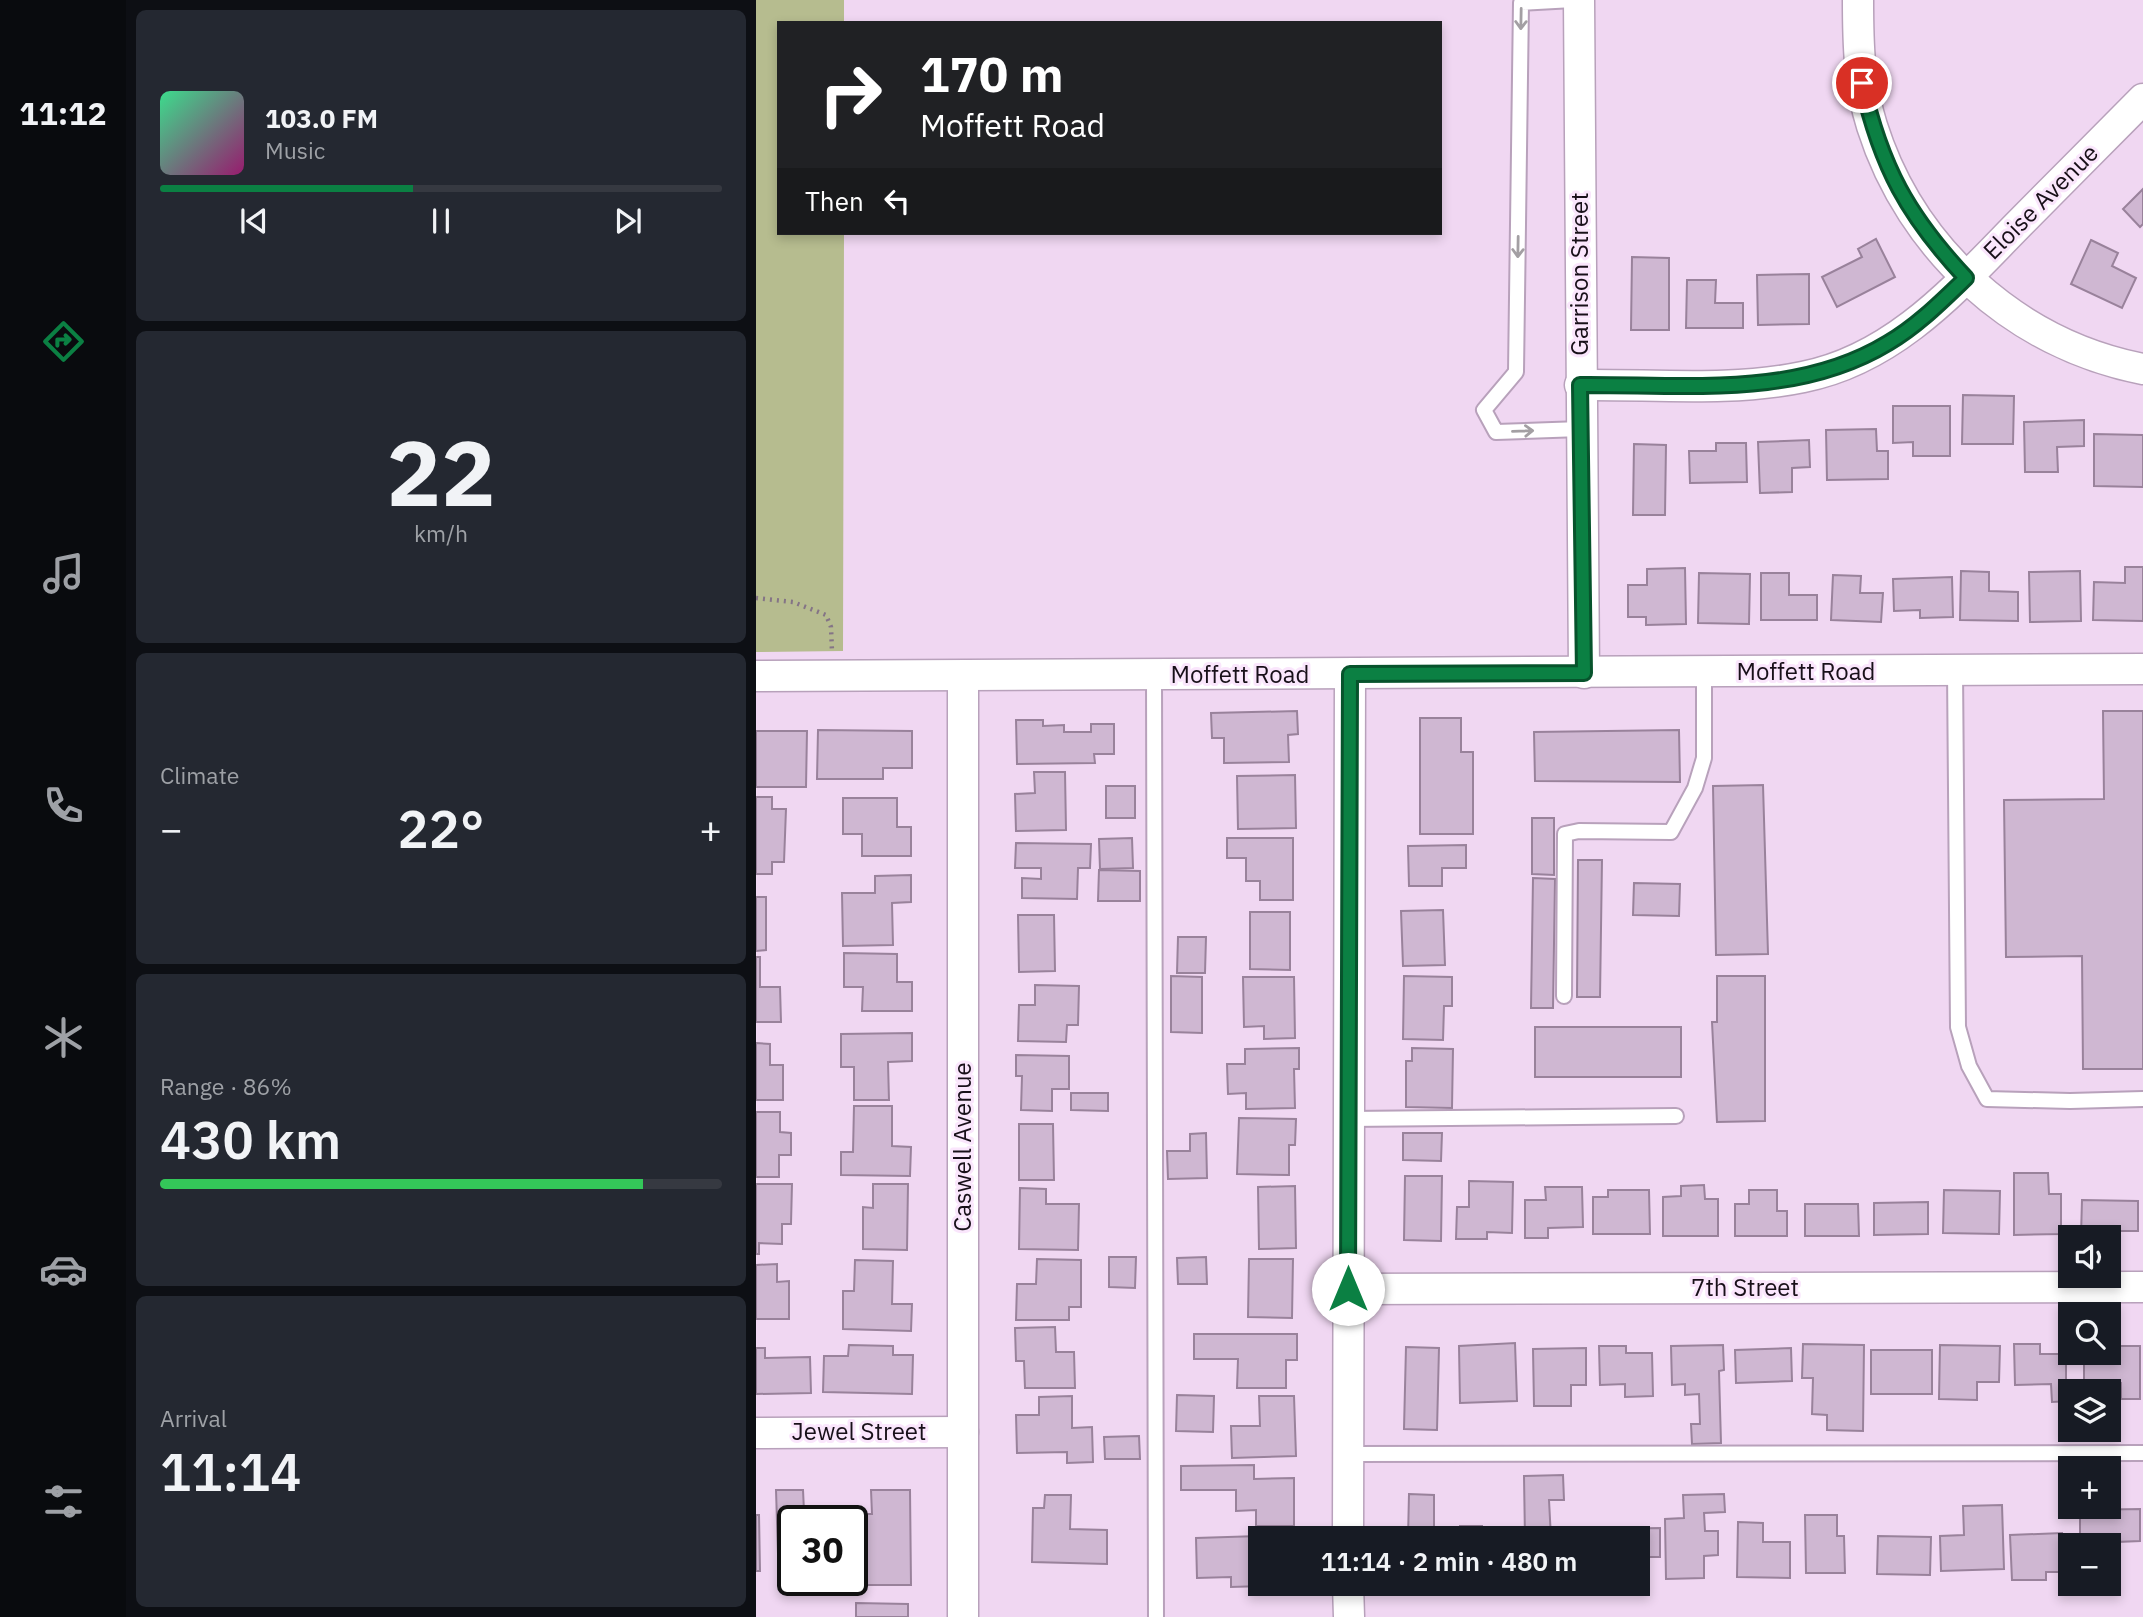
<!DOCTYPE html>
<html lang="en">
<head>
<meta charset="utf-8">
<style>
  body { margin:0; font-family:"IBM Plex Sans",sans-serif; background:#242831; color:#f1f3f6; height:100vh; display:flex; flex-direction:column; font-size:26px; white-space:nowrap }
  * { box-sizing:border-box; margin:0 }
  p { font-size:23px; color:#9ea1a6 }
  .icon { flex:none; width:38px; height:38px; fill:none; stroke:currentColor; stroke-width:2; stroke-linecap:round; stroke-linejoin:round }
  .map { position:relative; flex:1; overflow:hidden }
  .drawer { display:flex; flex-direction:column; gap:10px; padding:10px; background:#0d0f14; width:630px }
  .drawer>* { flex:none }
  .banner { position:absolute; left:21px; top:21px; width:665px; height:214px; border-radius:0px; box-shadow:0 4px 10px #0003; background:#202124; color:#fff; overflow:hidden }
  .controls { position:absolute; left:1302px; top:1225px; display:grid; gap:14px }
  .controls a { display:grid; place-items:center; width:63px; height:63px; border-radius:0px; background:#171b24; box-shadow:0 4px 10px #0003; font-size:35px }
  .speed { position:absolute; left:21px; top:1505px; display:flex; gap:14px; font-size:35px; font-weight:700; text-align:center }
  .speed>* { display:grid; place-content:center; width:91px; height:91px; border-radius:50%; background:#171b24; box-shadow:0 4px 10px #0003; line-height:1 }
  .speed .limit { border:4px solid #111; border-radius:10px; background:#fff; color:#111 }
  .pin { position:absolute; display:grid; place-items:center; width:60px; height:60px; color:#fff; margin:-30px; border:4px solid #fff; border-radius:50%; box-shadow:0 2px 7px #0007 }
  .me { position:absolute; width:77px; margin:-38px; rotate:0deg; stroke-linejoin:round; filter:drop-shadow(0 0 5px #0008) }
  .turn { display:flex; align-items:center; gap:24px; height:147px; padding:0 28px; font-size:32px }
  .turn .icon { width:91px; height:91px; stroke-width:2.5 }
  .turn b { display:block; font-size:49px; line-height:60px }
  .then { display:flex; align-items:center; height:66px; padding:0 28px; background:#0003; gap:14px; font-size:26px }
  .big { font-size:52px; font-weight:600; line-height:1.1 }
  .drawer .card { flex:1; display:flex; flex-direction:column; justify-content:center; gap:10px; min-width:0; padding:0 24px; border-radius:10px; background:#242831 }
  .drawer .dial { align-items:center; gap:0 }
  .dial b { font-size:91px; line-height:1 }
  .song { display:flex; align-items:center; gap:21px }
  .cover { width:84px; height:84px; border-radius:10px; background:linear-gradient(135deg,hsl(150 70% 55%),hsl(320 70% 35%)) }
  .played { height:7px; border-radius:4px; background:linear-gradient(90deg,#0b8043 45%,#363941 45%) }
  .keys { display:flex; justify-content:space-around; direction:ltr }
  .heat { display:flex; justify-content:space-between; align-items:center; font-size:38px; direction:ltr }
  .charge { height:10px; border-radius:5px; background:linear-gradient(90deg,#34c759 86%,#363941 0) }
  .trip { position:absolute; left:492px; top:1526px; width:402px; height:70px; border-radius:0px; background:#171b24; box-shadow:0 4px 10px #0003; font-weight:600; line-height:70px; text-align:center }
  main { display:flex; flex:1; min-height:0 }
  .tab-bar { display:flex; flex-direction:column; width:126px; justify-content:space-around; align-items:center; background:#090b0e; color:#9ea1a6 }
  .tab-bar .icon { width:49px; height:49px }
  .tab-bar .active { color:#0b8043 }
  .tab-bar b { font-size:32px; color:#f1f3f6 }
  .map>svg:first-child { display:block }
</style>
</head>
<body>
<main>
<nav class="tab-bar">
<b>11:12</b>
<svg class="icon active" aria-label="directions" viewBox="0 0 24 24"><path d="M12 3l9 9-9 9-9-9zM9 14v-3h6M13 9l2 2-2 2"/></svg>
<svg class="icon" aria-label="music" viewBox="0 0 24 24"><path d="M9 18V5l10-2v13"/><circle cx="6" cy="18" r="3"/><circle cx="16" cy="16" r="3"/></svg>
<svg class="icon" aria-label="phone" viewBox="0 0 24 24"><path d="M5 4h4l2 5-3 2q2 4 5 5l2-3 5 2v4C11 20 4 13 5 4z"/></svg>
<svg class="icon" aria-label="climate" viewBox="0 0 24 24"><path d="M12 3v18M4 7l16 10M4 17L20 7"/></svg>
<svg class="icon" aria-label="car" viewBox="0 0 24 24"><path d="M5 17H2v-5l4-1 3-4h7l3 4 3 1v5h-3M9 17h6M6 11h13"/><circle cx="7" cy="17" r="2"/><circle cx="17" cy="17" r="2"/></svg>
<svg class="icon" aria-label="filters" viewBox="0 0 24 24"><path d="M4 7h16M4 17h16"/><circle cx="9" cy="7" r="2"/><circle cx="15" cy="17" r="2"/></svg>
</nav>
<section class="drawer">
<div class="card">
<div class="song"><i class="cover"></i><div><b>103.0 FM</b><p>Music</p></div></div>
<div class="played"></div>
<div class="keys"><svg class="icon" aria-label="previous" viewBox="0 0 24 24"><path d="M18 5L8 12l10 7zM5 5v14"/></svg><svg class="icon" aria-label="pause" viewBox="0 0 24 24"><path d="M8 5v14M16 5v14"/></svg><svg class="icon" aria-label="next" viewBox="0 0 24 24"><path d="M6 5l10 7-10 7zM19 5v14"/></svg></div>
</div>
<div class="card dial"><b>22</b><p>km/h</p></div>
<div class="card"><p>Climate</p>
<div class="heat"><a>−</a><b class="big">22°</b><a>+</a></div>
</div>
<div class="card"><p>Range · 86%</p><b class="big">430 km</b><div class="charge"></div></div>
<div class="card"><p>Arrival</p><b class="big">11:14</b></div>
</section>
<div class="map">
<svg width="1387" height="1617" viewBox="0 0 1387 1617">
  <rect width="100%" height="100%" fill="#f0d7f2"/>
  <polygon fill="#b6bc8f" points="0,0 88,0 88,23 23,23 23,233 88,233 87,651 0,652"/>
  <g fill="#cfb7d2" stroke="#99829b" stroke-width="2">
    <polygon points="1387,189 1387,224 1384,227 1367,209"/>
    <polygon points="1120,239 1139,277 1081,307 1066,277 1106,257 1102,249"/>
    <polygon points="1335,240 1362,253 1356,266 1380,278 1366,308 1315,284"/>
    <polygon points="876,257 913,258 913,330 875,330"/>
    <polygon points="1053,274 1053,324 1002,325 1001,275"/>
    <polygon points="931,280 960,280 959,303 987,303 987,328 930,328"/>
    <polygon points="1207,395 1258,396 1257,444 1206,444"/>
    <polygon points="1137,406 1194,406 1194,456 1157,456 1157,442 1137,443"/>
    <polygon points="1328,420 1328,446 1301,447 1302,472 1269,472 1268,422"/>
    <polygon points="1120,429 1121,451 1132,451 1132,479 1071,480 1070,430"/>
    <polygon points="1338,434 1387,435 1387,487 1338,486"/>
    <polygon points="1053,440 1054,467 1036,468 1036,492 1004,493 1002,442"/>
    <polygon points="960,443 990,443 991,482 934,483 933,451 960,451"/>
    <polygon points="878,444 910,445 909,515 877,515"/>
    <polygon points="1369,567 1387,567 1387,621 1337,620 1338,582 1369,583"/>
    <polygon points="929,568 930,624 890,625 890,617 872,617 872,585 891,585 891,569"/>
    <polygon points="1205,571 1233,572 1233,591 1262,592 1262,621 1204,620"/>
    <polygon points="1324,571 1325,621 1274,622 1273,572"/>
    <polygon points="943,573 994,574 993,624 942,623"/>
    <polygon points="1005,573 1033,573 1033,595 1061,595 1061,620 1005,620"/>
    <polygon points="1077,575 1105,576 1104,593 1127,593 1125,622 1075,620"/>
    <polygon points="1196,577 1197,617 1164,618 1164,610 1138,611 1137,579"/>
    <polygon points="541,711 542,734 532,735 533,762 468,763 468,738 456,738 455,713"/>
    <polygon points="1347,711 1387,711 1387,1069 1327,1069 1326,956 1250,957 1248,800 1348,799"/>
    <polygon points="664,718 705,718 705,752 717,752 717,834 664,834"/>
    <polygon points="260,720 287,720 287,726 308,725 308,732 335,732 335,724 358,724 358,754 338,754 339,763 261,764"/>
    <polygon points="62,730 156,731 156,768 127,768 127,779 61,779"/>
    <polygon points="923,730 924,782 779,781 778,732"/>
    <polygon points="0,731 51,731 50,787 0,787"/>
    <polygon points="278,772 309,772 310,830 260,831 259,794 279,793"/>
    <polygon points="539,775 540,828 482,829 481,776"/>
    <polygon points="1007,785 1012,954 960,955 957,786"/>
    <rect x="350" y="786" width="29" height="32"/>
    <polygon points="0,797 16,797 16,809 30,809 28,862 16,862 16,874 0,874"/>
    <polygon points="87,798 141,798 141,827 155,827 155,856 106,856 106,834 87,834"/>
    <polygon points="776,818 798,818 798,875 776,874"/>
    <polygon points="376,838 377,868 344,869 343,839"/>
    <polygon points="471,838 537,838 537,900 504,900 504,881 490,881 490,858 471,858"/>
    <polygon points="260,843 335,844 334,868 322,868 321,899 266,898 266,878 285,879 285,868 259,868"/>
    <polygon points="710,845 710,868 686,868 686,886 653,886 652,846"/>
    <polygon points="822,860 846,860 844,997 821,997"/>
    <polygon points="343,870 384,871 384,901 342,901"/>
    <polygon points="155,875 155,902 136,903 137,945 87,946 86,893 119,893 119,876"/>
    <polygon points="777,878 799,879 797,1008 775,1008"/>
    <polygon points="878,883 924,884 923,916 877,915"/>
    <polygon points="0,897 10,897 10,950 0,951"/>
    <polygon points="687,910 689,965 647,966 645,911"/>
    <polygon points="494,912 534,912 534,970 494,969"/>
    <polygon points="262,915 298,915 299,971 263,972"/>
    <polygon points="422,937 450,937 449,973 421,973"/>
    <polygon points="88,953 141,954 141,982 156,982 156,1011 106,1011 107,987 88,987"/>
    <polygon points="0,957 4,957 4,987 24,987 25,1022 0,1022"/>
    <polygon points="415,976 446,977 446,1033 415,1032"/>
    <polygon points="648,976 696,977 696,1006 688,1006 687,1040 647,1039"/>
    <polygon points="961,976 1009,976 1009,1121 961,1122 956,1022 961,1022"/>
    <polygon points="487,977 538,977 539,1038 508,1039 508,1026 488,1027"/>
    <polygon points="279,985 323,986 322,1025 311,1025 310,1042 262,1041 263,1005 279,1005"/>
    <rect x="779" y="1027" width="146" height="50"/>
    <polygon points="156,1033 156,1061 132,1062 133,1100 98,1100 98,1067 85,1067 85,1034"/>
    <polygon points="0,1043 14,1044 14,1065 27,1065 27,1100 0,1100"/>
    <polygon points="543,1048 543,1069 538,1069 539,1108 490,1109 490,1093 472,1094 471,1064 489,1064 489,1049"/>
    <polygon points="656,1048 697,1049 696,1108 650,1107 650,1061 656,1061"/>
    <polygon points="260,1055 313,1056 313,1089 296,1089 296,1111 265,1110 266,1076 260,1076"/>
    <polygon points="315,1093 352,1093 352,1111 315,1110"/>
    <polygon points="98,1106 136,1106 136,1146 155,1147 154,1176 85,1175 85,1152 97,1152"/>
    <polygon points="0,1112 24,1112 24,1132 35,1133 35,1155 23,1155 23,1177 0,1177"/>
    <polygon points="483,1118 540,1119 539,1145 533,1145 533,1175 481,1174"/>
    <polygon points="263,1124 297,1124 298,1180 263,1180"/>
    <polygon points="450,1133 451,1178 412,1179 411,1151 434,1151 434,1134"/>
    <polygon points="647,1133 686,1133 685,1161 647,1160"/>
    <polygon points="1258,1173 1292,1173 1293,1194 1305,1194 1305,1234 1258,1235"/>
    <polygon points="649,1176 686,1176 685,1241 648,1240"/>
    <polygon points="713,1181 757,1182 756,1233 731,1232 731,1239 700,1239 701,1207 713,1207"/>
    <polygon points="0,1184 36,1184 35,1224 26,1224 26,1244 3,1243 3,1254 0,1254"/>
    <polygon points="117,1184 152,1184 151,1250 107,1249 107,1207 117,1208"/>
    <polygon points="948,1185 949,1199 962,1199 962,1236 907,1236 907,1197 925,1196 925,1186"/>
    <polygon points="539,1186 540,1248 503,1249 502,1187"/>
    <polygon points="789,1187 826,1187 827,1227 792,1228 792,1238 769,1238 769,1200 790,1200"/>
    <polygon points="264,1188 290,1189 290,1204 323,1204 322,1250 263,1249"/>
    <polygon points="852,1190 893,1190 894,1234 837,1234 837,1197 852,1197"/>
    <polygon points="993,1190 1021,1190 1021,1211 1031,1211 1031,1236 979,1236 979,1204 993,1204"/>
    <polygon points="1188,1190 1244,1191 1243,1234 1187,1233"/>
    <polygon points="1326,1200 1382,1201 1382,1231 1353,1231 1353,1236 1325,1236"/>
    <polygon points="1172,1202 1172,1234 1118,1235 1118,1203"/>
    <polygon points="1049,1204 1102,1204 1103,1236 1049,1236"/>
    <polygon points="353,1257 380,1257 379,1288 353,1287"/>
    <polygon points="450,1257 451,1284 422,1284 421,1258"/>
    <polygon points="281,1259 325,1260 325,1307 313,1307 313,1320 260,1320 261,1284 280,1284"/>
    <polygon points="493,1259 537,1259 536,1318 492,1317"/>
    <polygon points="99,1260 137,1261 136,1304 156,1304 155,1331 87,1329 87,1291 98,1291"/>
    <polygon points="21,1264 21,1282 33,1281 33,1319 0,1319 0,1265"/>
    <polygon points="299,1327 300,1352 318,1352 319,1388 269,1388 268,1361 260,1361 259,1328"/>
    <polygon points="438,1334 541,1334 541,1360 530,1360 530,1388 481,1388 482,1359 438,1359"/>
    <polygon points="759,1343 761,1401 704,1403 703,1346"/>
    <polygon points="1047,1344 1108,1345 1107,1431 1071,1430 1071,1415 1056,1414 1057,1378 1046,1378"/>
    <polygon points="1258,1344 1284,1344 1284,1354 1310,1354 1310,1383 1318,1382 1314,1401 1296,1402 1295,1384 1259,1385"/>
    <polygon points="93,1345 137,1346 137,1355 157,1355 156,1394 67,1392 68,1356 92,1356"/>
    <polygon points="967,1345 968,1370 963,1371 965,1443 936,1444 935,1424 944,1424 943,1394 929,1395 929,1384 916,1385 915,1346"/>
    <polygon points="1184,1345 1244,1346 1243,1382 1221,1382 1221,1400 1183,1399"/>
    <polygon points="843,1346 870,1346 870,1353 896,1353 897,1396 869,1397 869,1384 844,1385"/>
    <polygon points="1353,1346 1384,1346 1384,1399 1365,1399 1365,1383 1328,1384 1328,1353 1353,1353"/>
    <polygon points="650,1347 683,1348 681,1430 648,1429"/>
    <polygon points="0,1348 9,1348 9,1358 54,1357 55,1393 0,1394"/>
    <polygon points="830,1348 830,1385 815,1385 815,1406 778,1406 777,1349"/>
    <polygon points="1035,1348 1036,1381 980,1383 979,1350"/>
    <rect x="1115" y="1350" width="61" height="44"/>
    <polygon points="421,1395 458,1396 457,1432 420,1431"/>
    <polygon points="316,1396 316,1428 336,1427 337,1462 311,1463 311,1452 261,1453 260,1415 283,1415 283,1397"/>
    <polygon points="503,1396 538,1396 540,1456 476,1458 475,1426 504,1426"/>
    <polygon points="383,1436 384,1459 349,1459 348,1437"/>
    <polygon points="498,1465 498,1479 538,1478 538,1526 500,1526 500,1510 480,1511 480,1490 425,1490 425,1466"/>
    <polygon points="807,1475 808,1500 793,1500 795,1538 769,1538 768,1476"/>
    <polygon points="20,1490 47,1490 48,1511 80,1510 81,1521 37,1521 37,1553 22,1553"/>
    <polygon points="115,1490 154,1490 155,1585 107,1585 105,1514 116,1514"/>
    <polygon points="653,1494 678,1495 678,1536 690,1538 652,1538"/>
    <polygon points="968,1494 969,1512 948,1513 949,1531 962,1531 962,1555 948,1556 948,1578 910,1579 909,1519 928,1518 927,1495"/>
    <polygon points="289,1495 315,1495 314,1529 351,1530 351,1564 276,1562 277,1508 288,1508"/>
    <polygon points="1246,1505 1248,1569 1185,1571 1184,1536 1208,1535 1207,1506"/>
    <polygon points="1384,1509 1384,1541 1361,1542 1362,1572 1353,1572 1353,1545 1324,1545 1324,1510"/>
    <polygon points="0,1515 3,1515 4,1571 0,1571"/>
    <polygon points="1049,1515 1081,1515 1081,1536 1088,1536 1089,1573 1050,1573"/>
    <polygon points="982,1522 1007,1523 1007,1542 1034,1542 1034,1578 981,1577"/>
    <polygon points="704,1526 726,1526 726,1537 761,1538 704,1538"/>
    <polygon points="830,1528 831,1538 800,1538 800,1529"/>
    <polygon points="904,1528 904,1557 882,1557 882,1538 842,1538 841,1529"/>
    <polygon points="1306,1533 1307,1572 1290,1572 1290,1580 1256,1580 1254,1535"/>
    <polygon points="503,1536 504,1584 540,1585 475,1587 475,1577 441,1578 440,1538"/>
    <polygon points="1122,1536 1175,1537 1174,1575 1121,1574"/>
    <polygon points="100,1603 152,1604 152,1617 100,1617"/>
  </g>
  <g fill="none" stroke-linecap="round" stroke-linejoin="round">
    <defs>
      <g id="service">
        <polyline points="817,0 765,3 760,372 728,410 740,432 825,429"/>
        <polyline points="1199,670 1202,1027 1213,1066 1231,1099 1314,1101 1387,1099"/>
        <polyline points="398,675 400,1617"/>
        <polyline points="808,996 809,834 823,831 915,832 939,788 948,758 948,672"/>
        <polyline points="592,1119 920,1116"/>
        <polyline points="592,1454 1387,1453"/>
      </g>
      <g id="minor">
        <polyline points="823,0 828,673"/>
        <path d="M1102,0C1102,43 1103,85 1116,126C1155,249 1259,344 1387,369"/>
        <path d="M824,385C897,384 975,392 1047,377C1139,359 1201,287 1264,223C1305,182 1346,140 1387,99"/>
        <polyline points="0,676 1387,669"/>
        <polyline points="592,1289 1387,1287"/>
        <polyline points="0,1433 207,1432"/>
        <polyline points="592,1538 594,675"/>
        <polyline points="592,1584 593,1617"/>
        <polyline points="207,1617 207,676"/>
      </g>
    </defs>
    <use href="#service" stroke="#b8a1bb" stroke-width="18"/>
    <use href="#minor" stroke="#b8a1bb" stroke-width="33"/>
    <polyline stroke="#847486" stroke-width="4.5" stroke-dasharray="2 5" stroke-linecap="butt" points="0,598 37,602 70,615 75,627 76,652"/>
    <use href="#service" stroke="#fff" stroke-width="14"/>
    <use href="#minor" stroke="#fff" stroke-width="30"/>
  </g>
  <defs><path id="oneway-shaft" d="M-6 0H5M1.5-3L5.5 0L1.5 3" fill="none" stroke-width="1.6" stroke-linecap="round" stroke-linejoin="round" transform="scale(1.75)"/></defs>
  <g stroke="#a39fa3">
    <use href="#oneway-shaft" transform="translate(765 19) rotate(91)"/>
    <use href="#oneway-shaft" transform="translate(762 247) rotate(91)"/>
    <use href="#oneway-shaft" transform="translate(767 431) rotate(-2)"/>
  </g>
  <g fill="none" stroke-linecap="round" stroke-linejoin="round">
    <defs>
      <path id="route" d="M592,1289L594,674L828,673L824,385C927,384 1040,399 1132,343C1161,326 1185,302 1210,278C1152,216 1125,167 1106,83"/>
    </defs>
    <use href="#route" stroke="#07532c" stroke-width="18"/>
    <use href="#route" stroke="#0b8043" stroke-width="12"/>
  </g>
  <g text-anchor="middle" stroke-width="6" stroke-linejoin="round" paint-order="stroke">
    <g font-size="24" fill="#181019" stroke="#fae6fc">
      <text transform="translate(1285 202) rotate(-45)" y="8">Eloise Avenue</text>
      <text transform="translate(824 274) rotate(-90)" y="8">Garrison Street</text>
      <text x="1050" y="680">Moffett Road</text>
      <text x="484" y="683">Moffett Road</text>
      <text transform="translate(207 1147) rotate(-90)" y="8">Caswell Avenue</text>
      <text x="989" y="1296">7th Street</text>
      <text x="103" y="1440">Jewel Street</text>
    </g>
  </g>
</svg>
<div class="controls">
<a><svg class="icon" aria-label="sound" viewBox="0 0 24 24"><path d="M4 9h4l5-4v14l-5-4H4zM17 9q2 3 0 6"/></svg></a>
<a><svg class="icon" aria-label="search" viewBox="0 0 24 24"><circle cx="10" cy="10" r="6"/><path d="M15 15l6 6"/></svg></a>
<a><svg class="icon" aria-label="layers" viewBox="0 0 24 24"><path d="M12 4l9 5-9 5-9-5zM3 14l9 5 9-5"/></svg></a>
<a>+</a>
<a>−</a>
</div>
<div class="speed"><div class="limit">30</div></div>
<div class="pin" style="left:1106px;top:83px;background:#d93025"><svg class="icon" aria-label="arrive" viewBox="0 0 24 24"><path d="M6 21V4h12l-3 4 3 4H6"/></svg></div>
<svg class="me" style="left:592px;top:1289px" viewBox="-20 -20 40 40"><circle r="19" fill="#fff"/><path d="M0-13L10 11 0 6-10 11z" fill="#0b8043"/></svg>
<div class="trip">11:14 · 2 min · 480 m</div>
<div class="banner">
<div class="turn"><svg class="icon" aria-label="right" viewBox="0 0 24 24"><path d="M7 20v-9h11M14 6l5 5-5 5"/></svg><div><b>170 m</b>Moffett Road</div></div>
<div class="then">Then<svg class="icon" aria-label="left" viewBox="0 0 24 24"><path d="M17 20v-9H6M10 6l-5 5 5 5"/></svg></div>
</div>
</div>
</main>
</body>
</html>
